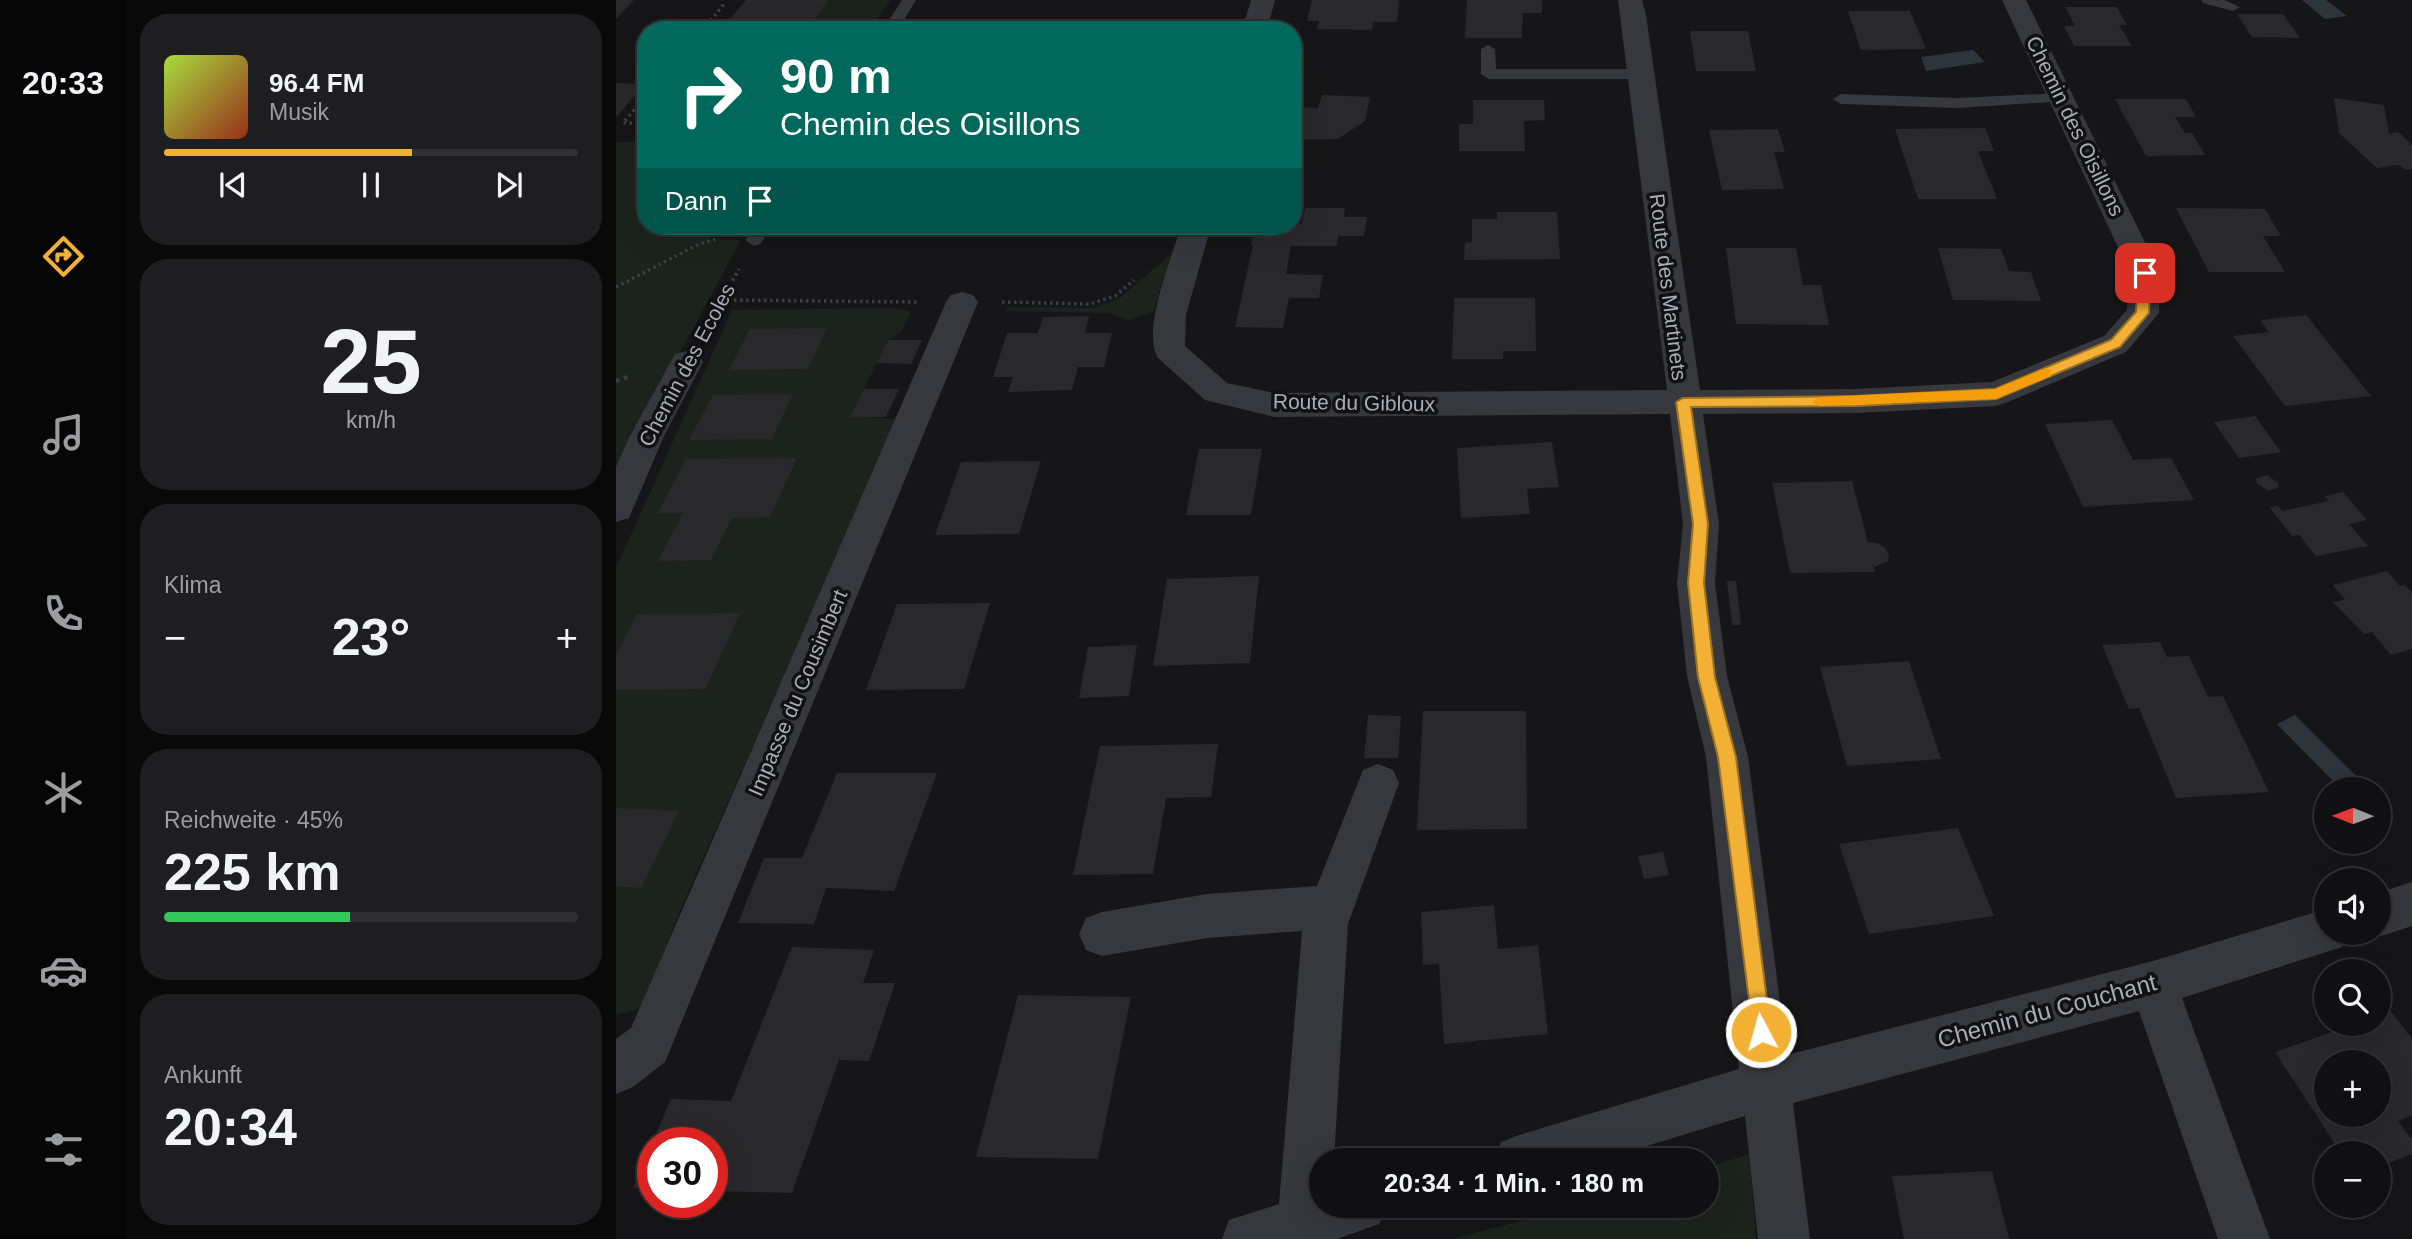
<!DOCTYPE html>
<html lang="de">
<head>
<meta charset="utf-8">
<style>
  body { margin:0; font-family:Arial,sans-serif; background:#1e1e20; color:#f1f3f6; height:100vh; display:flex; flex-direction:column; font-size:26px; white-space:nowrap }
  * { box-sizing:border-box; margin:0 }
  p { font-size:23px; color:#9c9d9f }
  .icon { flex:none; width:38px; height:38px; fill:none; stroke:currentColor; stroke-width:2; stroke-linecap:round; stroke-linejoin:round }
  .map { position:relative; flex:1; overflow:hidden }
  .details { display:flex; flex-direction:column; gap:14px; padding:14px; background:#09090a; width:490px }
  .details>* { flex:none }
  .guide { position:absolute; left:21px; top:21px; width:665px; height:214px; border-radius:28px; box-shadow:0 7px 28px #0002,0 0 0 2px #303032; background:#00695c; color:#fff; overflow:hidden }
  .needle { width:46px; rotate:271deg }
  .buttons { position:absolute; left:1698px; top:777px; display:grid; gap:14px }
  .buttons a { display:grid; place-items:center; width:77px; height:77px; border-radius:50%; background:#101012; box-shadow:0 7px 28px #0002,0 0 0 2px #303032; font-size:35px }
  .speed { position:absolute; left:21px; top:1127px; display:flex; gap:14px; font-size:35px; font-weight:700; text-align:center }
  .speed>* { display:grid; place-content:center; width:91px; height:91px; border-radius:50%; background:#101012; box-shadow:0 7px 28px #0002,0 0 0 2px #303032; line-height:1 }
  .speed .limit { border:10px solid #d22; background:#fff; color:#111 }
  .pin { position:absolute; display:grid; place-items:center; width:60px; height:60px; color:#fff; margin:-30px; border-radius:14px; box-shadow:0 4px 10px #0006 }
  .me { position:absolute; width:77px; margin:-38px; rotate:354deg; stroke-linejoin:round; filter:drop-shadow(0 0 5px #0008) }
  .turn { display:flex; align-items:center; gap:24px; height:147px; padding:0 28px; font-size:32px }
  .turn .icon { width:91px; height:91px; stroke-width:2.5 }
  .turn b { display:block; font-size:49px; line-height:60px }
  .then { display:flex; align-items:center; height:66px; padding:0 28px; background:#0003; gap:14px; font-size:26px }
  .big { font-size:52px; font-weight:800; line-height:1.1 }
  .details .card { flex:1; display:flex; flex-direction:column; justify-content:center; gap:10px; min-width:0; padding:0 24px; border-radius:28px; background:#1e1e20 }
  .details .dial { align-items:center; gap:0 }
  .dial b { font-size:91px; line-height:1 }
  .song { display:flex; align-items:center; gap:21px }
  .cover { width:84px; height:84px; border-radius:10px; background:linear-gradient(135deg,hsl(80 70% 55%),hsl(10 70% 35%)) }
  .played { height:7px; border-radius:4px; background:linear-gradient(90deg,#f2b134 60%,#303032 60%) }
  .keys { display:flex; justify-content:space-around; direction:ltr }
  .heat { display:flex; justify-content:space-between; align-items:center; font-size:38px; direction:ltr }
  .charge { height:10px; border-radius:5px; background:linear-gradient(90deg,#34c759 45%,#303032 0) }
  .trip { position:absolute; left:693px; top:1148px; width:410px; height:70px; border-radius:35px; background:#101012; box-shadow:0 7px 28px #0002,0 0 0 2px #303032; font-weight:800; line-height:70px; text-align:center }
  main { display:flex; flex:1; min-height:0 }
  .dock { display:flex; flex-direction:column; width:126px; justify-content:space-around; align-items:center; background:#060607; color:#9c9d9f }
  .dock .icon { width:49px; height:49px }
  .dock .on { color:#f2b134 }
  .dock b { font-size:32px; color:#f1f3f6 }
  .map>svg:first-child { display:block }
</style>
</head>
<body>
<main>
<nav class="dock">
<b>20:33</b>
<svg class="icon on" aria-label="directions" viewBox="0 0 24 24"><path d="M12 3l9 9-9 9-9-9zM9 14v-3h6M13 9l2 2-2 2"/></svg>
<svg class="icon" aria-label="music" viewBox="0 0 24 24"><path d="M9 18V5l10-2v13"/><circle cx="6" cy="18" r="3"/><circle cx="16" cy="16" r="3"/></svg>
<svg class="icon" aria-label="phone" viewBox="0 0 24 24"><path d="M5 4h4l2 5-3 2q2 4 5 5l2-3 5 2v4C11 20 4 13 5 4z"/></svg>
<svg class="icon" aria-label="climate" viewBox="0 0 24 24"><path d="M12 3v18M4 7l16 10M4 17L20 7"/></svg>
<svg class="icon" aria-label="car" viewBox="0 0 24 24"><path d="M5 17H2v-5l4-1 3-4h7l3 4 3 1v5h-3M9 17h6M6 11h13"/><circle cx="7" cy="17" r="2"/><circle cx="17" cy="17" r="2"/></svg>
<svg class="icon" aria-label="filters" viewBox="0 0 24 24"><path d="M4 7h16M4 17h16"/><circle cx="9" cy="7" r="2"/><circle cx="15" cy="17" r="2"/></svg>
</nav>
<section class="details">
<div class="card">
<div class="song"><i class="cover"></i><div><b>96.4 FM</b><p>Musik</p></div></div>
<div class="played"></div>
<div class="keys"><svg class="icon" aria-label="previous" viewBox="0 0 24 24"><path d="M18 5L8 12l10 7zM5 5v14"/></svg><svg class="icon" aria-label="pause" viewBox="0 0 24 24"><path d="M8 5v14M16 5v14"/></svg><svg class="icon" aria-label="next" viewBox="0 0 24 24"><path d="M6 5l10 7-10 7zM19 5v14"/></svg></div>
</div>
<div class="card dial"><b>25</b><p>km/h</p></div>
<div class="card"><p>Klima</p>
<div class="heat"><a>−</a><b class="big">23°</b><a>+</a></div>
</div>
<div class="card"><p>Reichweite · 45%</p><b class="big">225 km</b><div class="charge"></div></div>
<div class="card"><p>Ankunft</p><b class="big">20:34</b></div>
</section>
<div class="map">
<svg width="1796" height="1239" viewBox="0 0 1796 1239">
  <rect width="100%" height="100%" fill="#161618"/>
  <g fill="#1c231d">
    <polygon points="213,0 274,0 255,30 190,30"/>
    <polygon points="30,141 30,226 101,226 93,239 125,240 61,358 0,485 0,142"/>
    <polygon points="555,254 537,312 513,320 493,313 390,311 392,307 478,308 504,298"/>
    <polygon points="273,308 295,311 286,331 272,340 235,416 281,419 60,920 27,1007 0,1015 0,568 116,310"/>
    <polygon points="1133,1154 1140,1239 836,1239 960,1206 1090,1206 1090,1168"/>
  </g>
  <g fill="#2c353c">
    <polygon points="1686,0 1710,0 1731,16 1709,19"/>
    <polygon points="1357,50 1369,62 1310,71 1305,57"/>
    <polygon points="1679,715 1740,776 1722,786 1661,724"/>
  </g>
  <g fill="#29292c" fill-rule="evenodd">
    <polygon points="0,0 18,0 0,19"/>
    <polygon points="130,0 213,0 190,30 105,30"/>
    <polygon points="696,0 783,0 781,22 757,22 756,30 701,29 703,21 691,21"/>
    <polygon points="851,0 926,0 926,13 907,13 906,38 849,38"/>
    <polygon points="1449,7 1501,7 1511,25 1503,25 1516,46 1458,46 1448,26 1459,26"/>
    <polygon points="1232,11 1294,11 1310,49 1245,50"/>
    <polygon points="1621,14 1667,14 1684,38 1636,37"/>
    <polygon points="1074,31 1132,31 1140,71 1080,71"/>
    <polygon points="0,83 29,84 0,117"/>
    <polygon points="706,95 754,97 749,121 722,139 677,140 683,107 702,108"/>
    <polygon points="1718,98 1768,105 1773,134 1782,132 1796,145 1796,169 1789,170 1783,165 1761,168 1723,133"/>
    <polygon points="1499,99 1570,99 1580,117 1559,117 1569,133 1576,133 1589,155 1530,156"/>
    <polygon points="857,100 928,100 929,120 908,121 909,151 843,151 843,124 857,124"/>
    <polygon points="1369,128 1378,151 1362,151 1381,199 1302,199 1279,129"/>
    <polygon points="1162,129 1169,152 1158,152 1168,189 1106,190 1093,130"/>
    <polygon points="689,208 729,208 728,217 751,217 748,236 722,236 721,246 675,246 670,274 707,275 703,298 673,298 667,328 619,327 637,245 635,245 639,226 686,224"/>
    <polygon points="1560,208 1649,209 1665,236 1647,236 1669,272 1593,272"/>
    <polygon points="881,212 941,212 944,259 848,260 849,243 856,242 856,219 881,219"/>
    <polygon points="1110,248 1180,248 1187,285 1205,285 1213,325 1120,324"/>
    <polygon points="1322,248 1385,249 1393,271 1415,272 1425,301 1337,300"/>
    <polygon points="838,298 919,298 920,351 887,351 887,359 836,359"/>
    <polygon points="1690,315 1755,396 1669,406 1617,336 1653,332 1644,320"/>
    <polygon points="473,316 469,333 496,333 488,367 462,367 456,390 392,392 397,377 377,377 391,333 422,333 427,317"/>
    <polygon points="211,328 192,369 113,370 134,329"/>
    <polygon points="272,340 306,340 295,364 261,363"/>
    <polygon points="248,389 283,389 270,417 234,417"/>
    <polygon points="177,394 156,439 73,440 97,395"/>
    <polygon points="1639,416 1665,452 1623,458 1598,422"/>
    <polygon points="1496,420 1517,460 1555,458 1578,500 1467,507 1429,424"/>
    <polygon points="936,442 943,487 911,489 914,514 845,518 841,448"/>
    <polygon points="583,449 646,449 635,515 570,515"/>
    <polygon points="181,458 154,517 116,518 95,560 42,561 67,513 42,513 70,459"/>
    <polygon points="425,461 403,534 319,535 345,462"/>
    <polygon points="1651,475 1662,483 1662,488 1652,491 1641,483 1640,479"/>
    <polygon points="1236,481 1252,542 1262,543 1269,548 1273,556 1272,561 1258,567 1259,572 1174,573 1156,483"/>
    <polygon points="1727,492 1751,520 1733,524 1752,546 1700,556 1683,535 1676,536 1654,508 1662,506 1666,511 1713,501 1709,496"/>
    <polygon points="1771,571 1784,586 1789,585 1796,593 1796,649 1775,655 1756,632 1748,634 1717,602 1729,600 1717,585"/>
    <polygon points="643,576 634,663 537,666 551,579"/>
    <polygon points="1111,581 1120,581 1125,625 1116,625"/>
    <polygon points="374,603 348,689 250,690 281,604"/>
    <polygon points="124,613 89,689 0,690 0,655 21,614"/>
    <polygon points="1544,642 1551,657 1573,656 1592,697 1607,696 1653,792 1560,798 1523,708 1513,709 1486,645"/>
    <polygon points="521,645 513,696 463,698 472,647"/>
    <polygon points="1293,661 1325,759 1231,766 1204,667"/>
    <polygon points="807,711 910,711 911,829 801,830"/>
    <polygon points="752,715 785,716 782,758 748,758"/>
    <polygon points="602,744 595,797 550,798 537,874 457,875 484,746"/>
    <polygon points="221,773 321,773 278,891 210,888 198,924 122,923 148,858 186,858"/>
    <polygon points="0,808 63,811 25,888 0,886"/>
    <polygon points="1342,828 1378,916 1253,934 1223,844"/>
    <polygon points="1047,852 1053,875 1028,879 1022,856"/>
    <polygon points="878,905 882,949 922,945 932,1034 828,1044 823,964 807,965 805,912"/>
    <polygon points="176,947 258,950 247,983 279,983 253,1061 223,1060 176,1193 96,1191 96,1143 37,1143 37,1188 17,1188 55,1099 115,1101"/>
    <polygon points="402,995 515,997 482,1159 360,1157"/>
    <path d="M1775,1011L1796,1039V1115L1782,1121L1796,1140V1154L1762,1167V1153H1725L1659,1052L1739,1024H1762V1015ZM1710,1062H1762V1115H1710Z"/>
    <polygon points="1376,1171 1393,1239 1288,1239 1276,1176"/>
  </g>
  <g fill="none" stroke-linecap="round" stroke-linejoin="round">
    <g stroke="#3d3f44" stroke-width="3.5" stroke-dasharray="2.5 3.5" stroke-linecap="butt">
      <polyline points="87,30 108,4"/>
      <polyline points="30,96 7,123 30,123"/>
      <polyline points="0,287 81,245 103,238"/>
      <polyline points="106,300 301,302"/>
      <polyline points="386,302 474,304 499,296 518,280"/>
      <polyline points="99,312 123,269"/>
    </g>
    <g stroke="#3d3f44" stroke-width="4.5" stroke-dasharray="3.5 5" stroke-linecap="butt">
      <polyline points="90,329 100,311"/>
      <polyline points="0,381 15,376"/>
    </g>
    <g fill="#37383d" fill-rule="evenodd">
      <polygon points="286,0 300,0 282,30 267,30"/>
      <polygon points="1585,0 1608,0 1624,7 1617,11 1587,3"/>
      <polygon points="872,45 879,49 880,69 1025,69 1033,74 1025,79 873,79 865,74 865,49"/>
      <polygon points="1445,93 1451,95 1453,98 1451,101 1342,108 1225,104 1217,99 1225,94 1342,98"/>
      <polygon points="139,226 157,226 144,244 138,246 129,240"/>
    </g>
    <g fill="#37383d" fill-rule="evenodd">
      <polygon points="635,0 659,0 651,30 626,30"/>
      <path d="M1002,0H1026L1030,15L1084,390L1240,389L1376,382L1488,336L1511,310L1514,273L1386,0H1410L1544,273L1543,313L1510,352L1392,402L1380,406L1240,413L1087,414L1103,524L1099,583L1111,676L1132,757L1171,1055L1537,961L1710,909V933H1732L1726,947L1566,998L1654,1239H1602L1523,1011L1177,1103L1194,1239H1142L1129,1116L985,1160H878L885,1142L903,1135L1123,1069L1090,757L1071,676L1061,583L1067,524L1054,414L659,417L589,400L542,358C525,330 556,257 565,226H595L570,315L569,346L611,383L659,393L1051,390Z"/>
      <polygon points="346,292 357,295 362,302 49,1062 17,1087 0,1094 0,1039 15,1028 330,302 335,295"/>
      <polygon points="71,351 83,354 87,362 48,436 13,518 0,522 0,467 14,436 59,354"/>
      <polygon points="762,764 777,770 783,783 732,924 718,1160 705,1160 705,1206 771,1206 763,1224 721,1239 606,1239 613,1220 663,1204 686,931 591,938 486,956 470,950 463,934 470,918 486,912 591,894 701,886 747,770"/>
      <polygon points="1796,882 1796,926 1762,937 1752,933 1762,933 1762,893"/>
    </g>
  </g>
  <polygon fill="#f2b134" stroke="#9d7322" stroke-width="2" points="1529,269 1535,273 1533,313 1504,347 1380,399 1240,406 1075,407 1092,524 1088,583 1099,677 1120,757 1155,1032 1152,1039 1145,1042 1138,1039 1102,757 1082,677 1072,583 1077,524 1060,402 1067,398 1240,396 1379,389 1495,340 1520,312 1522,273"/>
  <polygon fill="#f59e0b" points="1430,368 1435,370 1435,376 1380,399 1203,406 1196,402 1203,397 1379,389"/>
  <g text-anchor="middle" stroke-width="7" stroke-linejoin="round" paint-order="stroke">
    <g font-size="21" fill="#a8adb8" stroke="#111113">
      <text transform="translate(1459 126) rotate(64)" y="7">Chemin des Oisillons</text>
      <text transform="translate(1052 287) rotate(83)" y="7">Route des Martinets</text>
      <text transform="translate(71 365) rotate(-62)" y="7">Chemin des Ecoles</text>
      <text transform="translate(738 403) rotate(1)" y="7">Route du Gibloux</text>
      <text transform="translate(182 693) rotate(-67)" y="7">Impasse du Cousimbert</text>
    </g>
    <g font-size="24" fill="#a8adb8" stroke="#111113">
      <text transform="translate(1431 1011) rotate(-15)" y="8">Chemin du Couchant</text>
    </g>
  </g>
</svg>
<div class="buttons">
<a><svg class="needle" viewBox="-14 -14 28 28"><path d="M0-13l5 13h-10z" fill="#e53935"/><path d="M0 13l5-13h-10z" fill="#9c9d9f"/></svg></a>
<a><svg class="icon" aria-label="sound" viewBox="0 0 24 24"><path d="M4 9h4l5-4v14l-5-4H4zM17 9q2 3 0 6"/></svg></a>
<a><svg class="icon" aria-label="search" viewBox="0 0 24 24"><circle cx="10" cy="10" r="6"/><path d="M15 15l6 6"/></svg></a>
<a>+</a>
<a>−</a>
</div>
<div class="speed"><div class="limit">30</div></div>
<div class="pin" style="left:1529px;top:273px;background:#d93025"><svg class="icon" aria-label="arrive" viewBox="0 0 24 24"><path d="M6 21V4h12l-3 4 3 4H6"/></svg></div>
<svg class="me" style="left:1145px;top:1032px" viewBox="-20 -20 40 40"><circle r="17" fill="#f2b134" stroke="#fff" stroke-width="3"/><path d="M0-11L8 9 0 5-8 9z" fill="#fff"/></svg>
<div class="trip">20:34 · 1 Min. · 180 m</div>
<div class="guide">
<div class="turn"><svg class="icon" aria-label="right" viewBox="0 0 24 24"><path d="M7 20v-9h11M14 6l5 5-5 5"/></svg><div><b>90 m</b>Chemin des Oisillons</div></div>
<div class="then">Dann<svg class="icon" aria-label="arrive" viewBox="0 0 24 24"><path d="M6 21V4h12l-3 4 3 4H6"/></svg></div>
</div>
</div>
</main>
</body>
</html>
